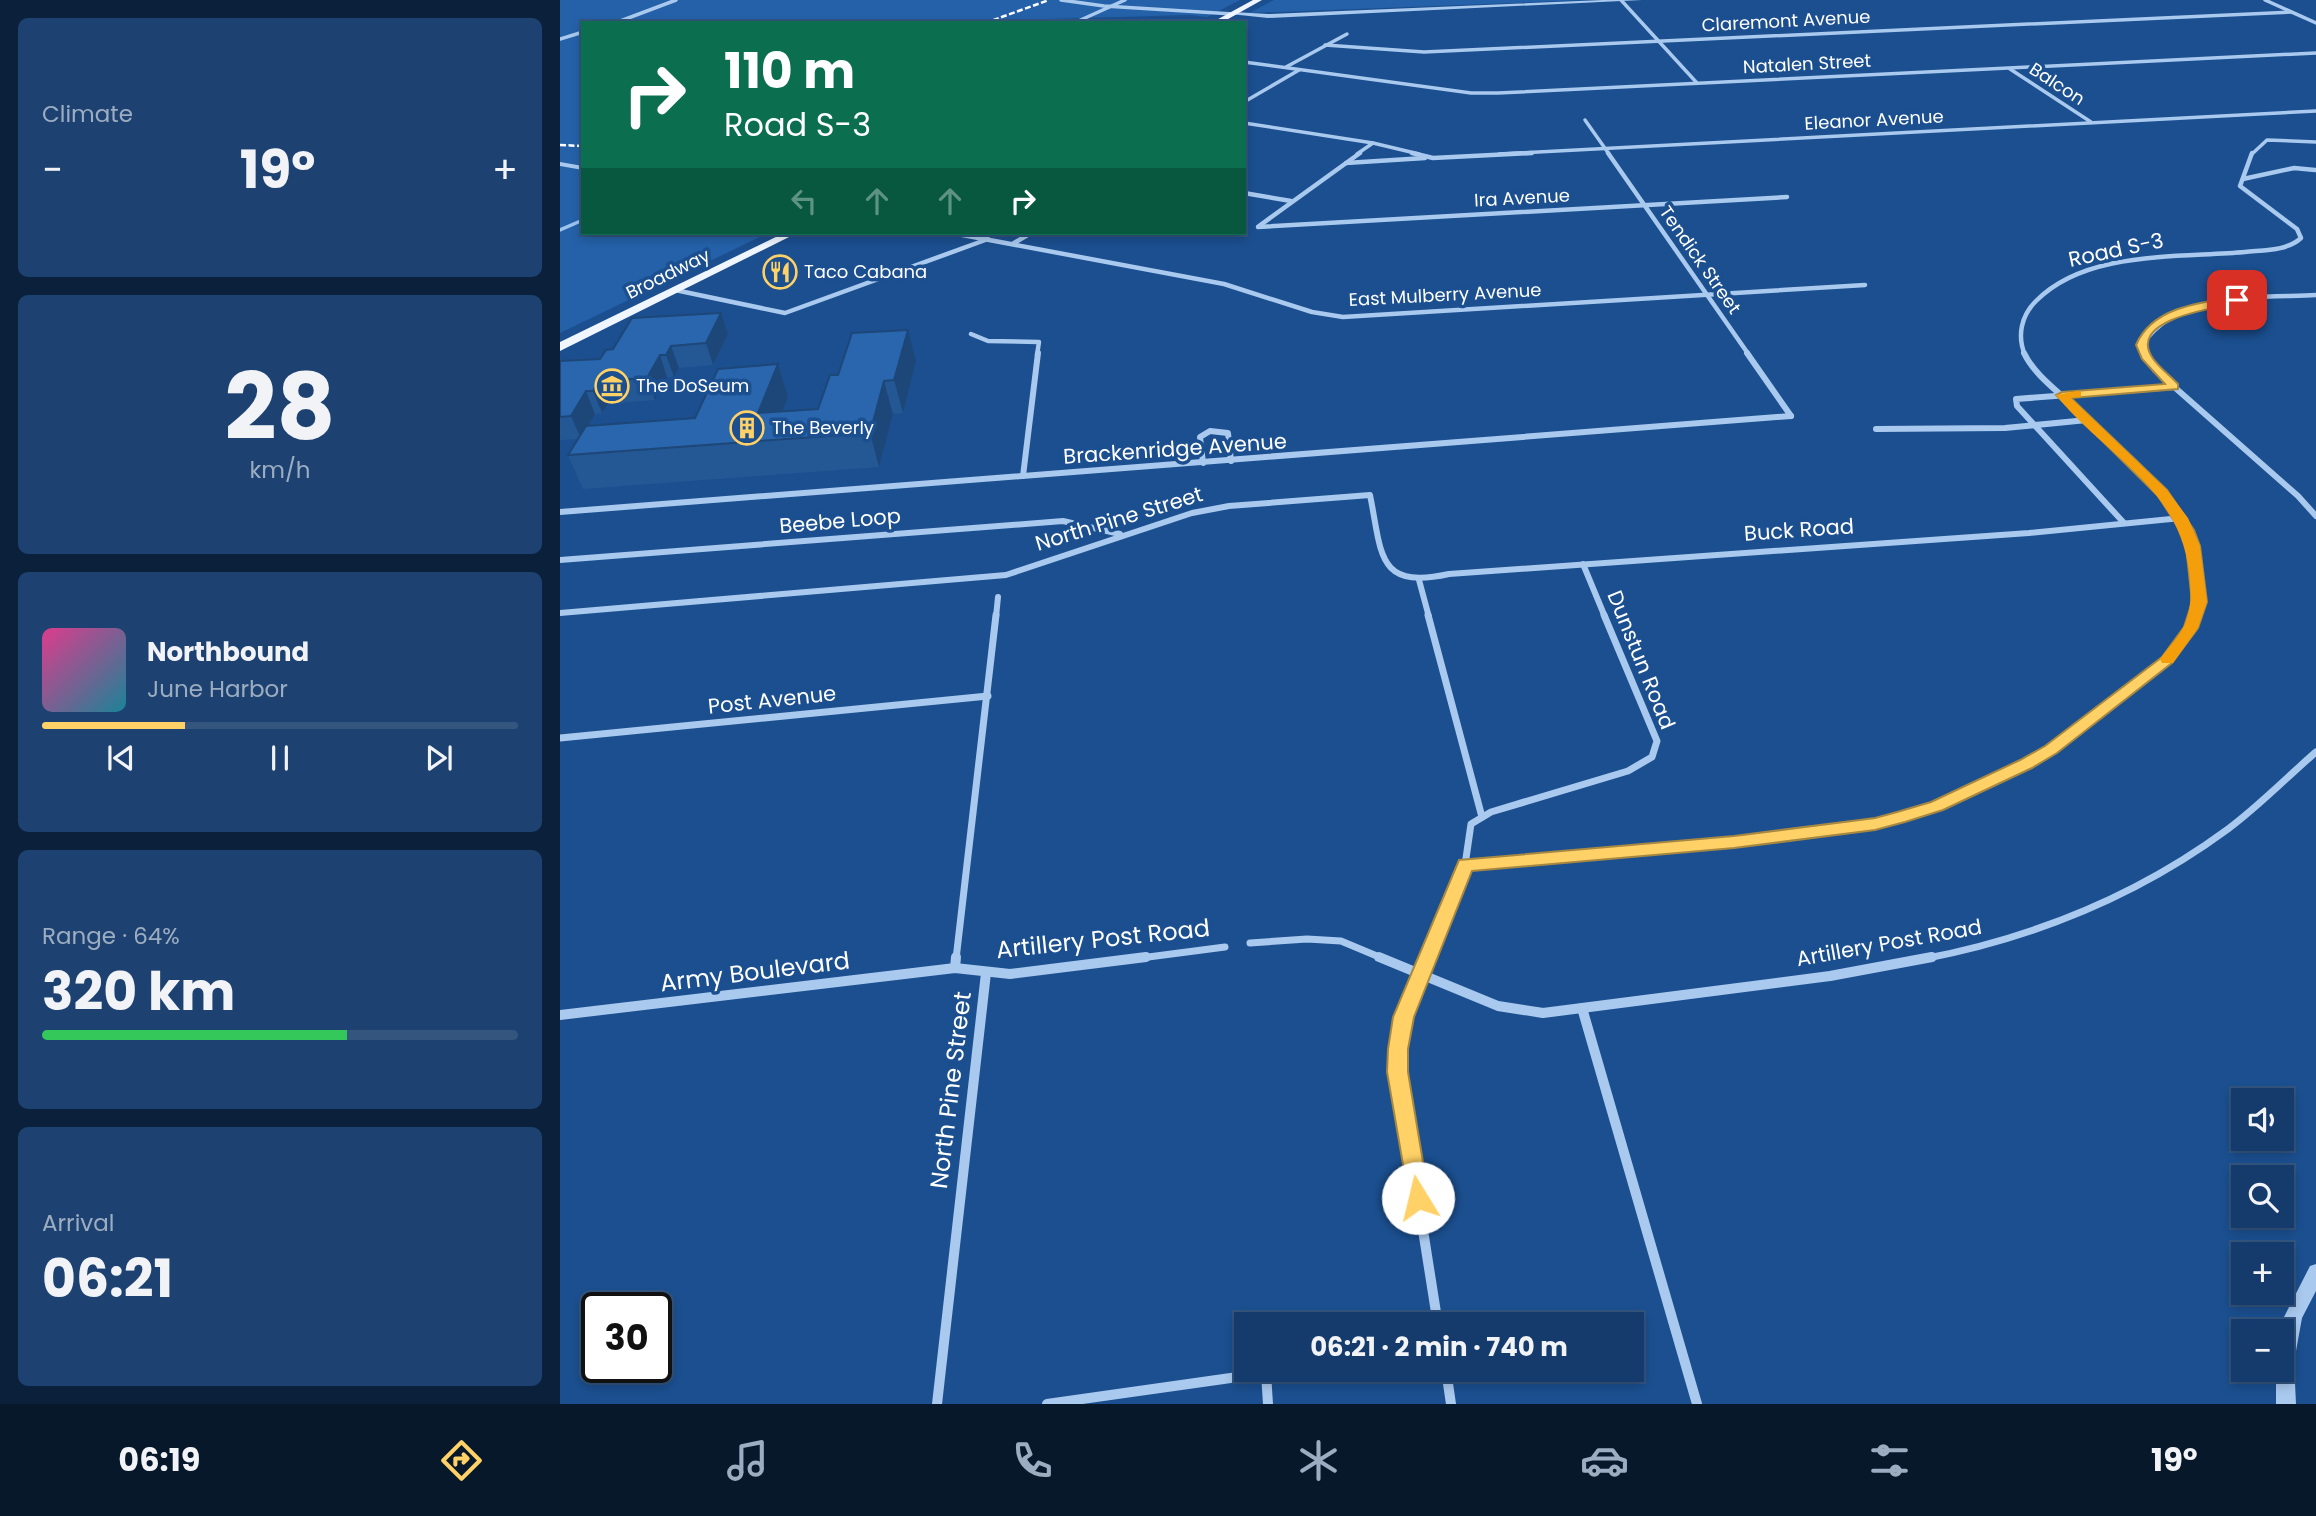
<!DOCTYPE html>
<html lang="en">
<head>
<meta charset="utf-8">
<style>
  body { margin:0; font-family:Poppins,sans-serif; background:#1d4271; color:#f1f3f6; height:100vh; display:flex; flex-direction:column; font-size:26px; white-space:nowrap }
  * { box-sizing:border-box; margin:0 }
  p { font-size:23px; color:#9dadc1 }
  .icon { flex:none; width:38px; height:38px; fill:none; stroke:currentColor; stroke-width:2; stroke-linecap:round; stroke-linejoin:round }
  .map { position:relative; flex:1; overflow:hidden }
  .panel { display:flex; flex-direction:column; gap:18px; padding:18px; background:#0b203b; width:560px }
  .panel>* { flex:none }
  .hud { position:absolute; left:21px; top:21px; width:665px; height:214px; border-radius:0px; box-shadow:0 4px 10px #0003,0 0 0 2px #33557e; background:#0b6e4f; color:#fff; overflow:hidden }
  .controls { position:absolute; left:1671px; top:1088px; display:grid; gap:14px }
  .controls a { display:grid; place-items:center; width:63px; height:63px; border-radius:0px; background:#143b6b; box-shadow:0 4px 10px #0003,0 0 0 2px #33557e; font-size:35px }
  .speed { position:absolute; left:21px; top:1292px; display:flex; gap:14px; font-size:35px; font-weight:700; text-align:center }
  .speed>* { display:grid; place-content:center; width:91px; height:91px; border-radius:50%; background:#143b6b; box-shadow:0 4px 10px #0003,0 0 0 2px #33557e; line-height:1 }
  .speed .limit { border:4px solid #111; border-radius:10px; background:#fff; color:#111 }
  .pin { position:absolute; display:grid; place-items:center; width:60px; height:60px; color:#fff; margin:-30px; border-radius:14px; box-shadow:0 4px 10px #0006 }
  .me { position:absolute; width:77px; margin:-38px; rotate:351deg; stroke-linejoin:round; filter:drop-shadow(0 0 5px #0008) }
  .turn { display:flex; align-items:center; gap:24px; height:147px; padding:0 28px; font-size:32px }
  .turn .icon { width:91px; height:91px; stroke-width:2.5 }
  .turn b { display:block; font-size:49px; line-height:60px }
  .lanes { display:flex; align-items:center; height:66px; padding:0 28px; background:#0003; justify-content:center; gap:35px; direction:ltr }
  .lanes .off { opacity:.35 }
  .big { font-size:52px; font-weight:700; line-height:1.1 }
  .panel .card { flex:1; display:flex; flex-direction:column; justify-content:center; gap:10px; min-width:0; padding:0 24px; border-radius:10px; background:#1d4271 }
  .panel .dial { align-items:center; gap:0 }
  .dial b { font-size:91px; line-height:1 }
  .song { display:flex; align-items:center; gap:21px }
  .cover { width:84px; height:84px; border-radius:10px; background:linear-gradient(135deg,hsl(330 70% 55%),hsl(190 70% 35%)) }
  .played { height:7px; border-radius:4px; background:linear-gradient(90deg,#ffd166 30%,#33557e 30%) }
  .keys { display:flex; justify-content:space-around; direction:ltr }
  .heat { display:flex; justify-content:space-between; align-items:center; font-size:38px; direction:ltr }
  .charge { height:10px; border-radius:5px; background:linear-gradient(90deg,#34c759 64%,#33557e 0) }
  .trip { position:absolute; left:674px; top:1312px; width:410px; height:70px; border-radius:0px; background:#143b6b; box-shadow:0 4px 10px #0003,0 0 0 2px #33557e; font-weight:700; line-height:70px; text-align:center }
  .menu { display:flex; height:112px; justify-content:space-around; align-items:center; background:#08182b; color:#9dadc1 }
  .menu .icon { width:49px; height:49px }
  .menu .active { color:#ffd166 }
  .menu b { font-size:32px; color:#f1f3f6 }
  main { display:flex; flex:1; min-height:0 }
  .map>svg:first-child { display:block }
</style>
</head>
<body>
<main>
<section class="panel">
<div class="card"><p>Climate</p>
<div class="heat"><a>−</a><b class="big">19°</b><a>+</a></div>
</div>
<div class="card dial"><b>28</b><p>km/h</p></div>
<div class="card">
<div class="song"><i class="cover"></i><div><b>Northbound</b><p>June Harbor</p></div></div>
<div class="played"></div>
<div class="keys"><svg class="icon" aria-label="previous" viewBox="0 0 24 24"><path d="M18 5L8 12l10 7zM5 5v14"/></svg><svg class="icon" aria-label="pause" viewBox="0 0 24 24"><path d="M8 5v14M16 5v14"/></svg><svg class="icon" aria-label="next" viewBox="0 0 24 24"><path d="M6 5l10 7-10 7zM19 5v14"/></svg></div>
</div>
<div class="card"><p>Range · 64%</p><b class="big">320 km</b><div class="charge"></div></div>
<div class="card"><p>Arrival</p><b class="big">06:21</b></div>
</section>
<div class="map">
<svg width="1756" height="1404" viewBox="0 0 1756 1404">
  <rect width="100%" height="100%" fill="#1b4f8f"/>
  <g fill="#2461a8">
    <polygon points="0,0 680,0 647,17 630,15 489,19 479,23 23,23 23,233 208,233 0,333"/>
    <polygon points="714,0 1028,0 689,13"/>
  </g>
  <g fill="none" stroke-linecap="round" stroke-linejoin="round">
    <polyline stroke="#9cc4f0" stroke-width="3.5" points="0,230 23,220"/>
    <g stroke="#a9c9ee" stroke-width="3.5">
      <polyline points="501,0 544,6 673,14"/>
      <polyline points="1061,0 1137,83"/>
      <polyline points="1705,0 1756,23"/>
      <polyline points="55,23 116,0"/>
      <polyline points="514,23 565,0"/>
      <polyline points="0,39 23,32"/>
      <polyline points="765,45 864,52 1731,12"/>
      <polyline points="684,62 911,93 938,93 1756,53"/>
      <polyline points="726,67 787,34"/>
      <polyline points="1450,69 1531,122"/>
      <polyline points="684,102 739,70"/>
      <polyline points="1025,120 1049,154"/>
      <polyline points="684,123 813,143 859,154"/>
      <polyline points="797,154 813,143"/>
      <polyline points="939,154 1756,111"/>
      <polyline points="1692,154 1707,140 1756,142"/>
    </g>
    <g stroke="#a9c9ee" stroke-width="4.5">
      <polyline points="852,153 873,158 972,153"/>
      <polyline points="1048,153 1189,355"/>
      <polyline points="786,163 865,158"/>
      <polyline points="1683,179 1734,168 1755,170"/>
      <polyline points="684,193 731,201"/>
      <polyline points="699,226 800,153"/>
      <polyline points="698,227 1227,197"/>
      <polyline points="392,233 664,284 752,312 783,317 1305,285"/>
      <polyline points="454,243 471,233"/>
      <polyline points="115,290 225,313 428,239"/>
      <polyline points="411,334 428,341 479,342 477,355"/>
      <path d="M1465,355C1457,336 1461,316 1476,301C1526,250 1619,258 1685,252C1704,250 1727,251 1741,238L1737,229L1680,186L1692,153"/>
      <path d="M1587,355L1582,345C1618,291 1698,298 1756,295"/>
    </g>
    <g stroke="#a9c9ee" stroke-width="6">
      <polyline points="1187,353 1231,416"/>
      <path d="M1464,353C1474,374 1495,389 1512,405C1570,459 1662,524 1636,617"/>
      <polyline points="1586,353 1595,370 1738,496 1756,516"/>
      <polyline points="1316,429 1445,428 1527,420"/>
      <polyline points="643,463 640,437 650,431 668,433 671,461"/>
      <polyline points="463,476 478,353"/>
      <polyline points="0,512 1231,416"/>
      <polyline points="1564,523 1457,406 1456,399 1614,387"/>
      <polyline points="0,560 503,521 560,534"/>
      <polyline points="1023,564 1045,617"/>
      <polyline points="859,580 869,617"/>
      <path d="M0,613L446,575L632,513L669,506L810,495C822,553 816,590 889,574L1469,533L1621,518"/>
      <polyline points="436,617 438,597"/>
    </g>
    <g stroke="#a9c9ee" stroke-width="7">
      <polyline points="868,615 922,817"/>
      <polyline points="0,738 428,696"/>
      <polyline points="905,865 911,824 931,812 1068,771 1092,757 1097,741 1044,615"/>
      <polyline points="690,943 747,939 781,941 824,959"/>
      <polyline points="396,959 436,615"/>
      <polyline points="573,959 665,947"/>
      <path d="M865,959L905,865C1009,856 1112,849 1216,836C1270,830 1325,825 1377,806C1439,783 1496,745 1549,704C1583,679 1620,656 1636,615"/>
      <path d="M1363,959C1473,938 1577,896 1668,829C1699,806 1727,777 1756,752"/>
    </g>
    <g stroke="#a9c9ee" stroke-width="10">
      <polyline points="819,957 938,1006 983,1013 1270,976 1372,957"/>
      <polyline points="865,957 845,1018 838,1072 878,1325"/>
      <polyline points="395,968 396,957"/>
      <polyline points="1022,1008 1137,1404"/>
      <polyline points="0,1015 395,968 450,974 586,957"/>
      <polyline points="886,1370 891,1404"/>
      <polyline points="377,1404 426,973"/>
      <polyline points="487,1404 706,1373 708,1404"/>
    </g>
    <g fill="#a9c9ee" fill-rule="evenodd">
      <polygon points="1043,0 1082,0 708,18 670,14 673,12 708,14"/>
      <polygon points="0,162 23,166 23,170 0,166"/>
      <polygon points="1756,1264 1756,1291 1742,1318 1734,1362 1736,1404 1716,1404 1716,1370 1722,1370 1721,1332 1724,1317 1750,1266"/>
    </g>
    <g fill="#f0f6ff" fill-rule="evenodd">
      <polygon points="693,0 702,0 661,23 651,23"/>
      <polygon points="224,233 237,233 0,351 0,342"/>
    </g>
    <g stroke="#fff" stroke-width="2.5" stroke-dasharray="6 2.5" stroke-linecap="butt">
      <polyline points="425,23 489,0"/>
      <polyline points="0,145 23,146"/>
    </g>
  </g>
  <polygon fill="#245895" points="168,334 153,365 119,368 114,377 107,377 95,400 48,404 42,413 35,414 29,425 135,418 218,364 228,397 223,411 258,409 278,375 356,361 343,413 333,414 319,467 23,489 8,455 18,439 0,440 0,361 40,359"/>
  <g fill="#1d4779">
    <polygon points="161,313 168,334 153,365 146,343"/>
    <polygon points="348,330 356,361 343,413 334,380"/>
    <polygon points="111,346 119,368 114,377 106,355"/>
    <polygon points="100,355 107,377 95,400 87,378"/>
    <polygon points="218,364 228,397 212,440 198,413"/>
    <polygon points="39,381 48,404 42,413 33,391"/>
    <polygon points="324,381 333,414 319,467 310,433"/>
    <polygon points="26,391 35,414 21,439 11,416"/>
  </g>
  <g fill="#2a66ad" stroke="#1d4779" stroke-width="2">
    <polygon points="161,313 146,343 111,346 106,355 100,355 87,378 39,381 33,391 26,391 11,416 0,417 0,361 40,359 46,350 53,349 72,318"/>
    <polygon points="348,330 334,380 324,381 310,433 8,455 26,426 135,418 158,369 218,364 198,413 258,409 270,375 278,375 292,333"/>
  </g>
  <path fill="#ffd166" stroke="#a68842" stroke-width="2" d="M1677,297L1680,298V303C1661,307 1567,318 1592,357C1598,367 1610,375 1618,384V389L1511,398L1607,490L1634,530L1640,546L1647,602L1638,628L1612,663L1497,753L1472,768L1383,810L1345,822L1315,830L1174,848L912,871L854,1017L848,1049V1072L869,1198L866,1205L858,1208L850,1205L827,1072L828,1049L833,1017L899,860L1174,836L1315,818L1337,812L1371,802L1460,760L1485,746L1602,657L1624,627L1632,602L1626,546L1620,530L1598,496L1496,395L1502,392L1605,384L1582,359L1576,345C1592,307 1641,302 1677,297Z"/>
  <path fill="#f59e0b" d="M1517,391L1521,392V397L1511,398L1607,490L1628,518L1640,546L1647,602L1638,628L1613,663H1602L1600,659C1608,648 1619,637 1625,624C1632,606 1631,591 1629,572C1619,486 1545,456 1496,395Z"/>
  <defs>
    <symbol id="restaurant-ring" viewBox="-11 -11 22 22"><circle r="9.5" fill="#1b4f8f" stroke="#ffd166" stroke-width="1.5"/><path d="M-5-6h1v4h1v-4h1v4h1v-4h1v5L-1.5 .5V6h-2V.5L-5-1ZM5-6V6H3V1.5H1.5Q1.5-4 5-6Z" fill="#ffd166"/></symbol>
    <symbol id="museum-ring" viewBox="-11 -11 22 22"><circle r="9.5" fill="#1b4f8f" stroke="#ffd166" stroke-width="1.5"/><path d="M0-6L6-3V-2H-6V-3ZM-5-1h2V3h-2ZM-1-1h2V3h-2ZM3-1h2V3H3ZM-6 4H6V6H-6Z" fill="#ffd166"/></symbol>
    <symbol id="building-ring" viewBox="-11 -11 22 22"><circle r="9.5" fill="#1b4f8f" stroke="#ffd166" stroke-width="1.5"/><path d="M-4-6H4V6H1V3H-1V6H-4ZM-2.5-4.3h1.7v1.8h-1.7ZM.8-4.3h1.7v1.8H.8ZM-2.5-1h1.7V.8h-1.7ZM.8-1h1.7V.8H.8Z" fill="#ffd166"/></symbol>
  </defs>
  <g fill-rule="evenodd">
    <use href="#restaurant-ring" x="201" y="253" width="38" height="38"/>
    <use href="#museum-ring" x="33" y="367" width="38" height="38"/>
    <use href="#building-ring" x="168" y="409" width="38" height="38"/>
  </g>
  <g text-anchor="middle" stroke-width="7" stroke-linejoin="round" paint-order="stroke">
    <g font-size="18" fill="#fff" stroke="#1b4f8f">
      <text transform="translate(1226 21) rotate(-3)" y="6">Claremont Avenue</text>
      <text transform="translate(1247 64) rotate(-3)" y="6">Natalen Street</text>
      <text transform="translate(1497 84) rotate(33)" y="6">Balcon</text>
      <text transform="translate(1314 120) rotate(-3)" y="6">Eleanor Avenue</text>
      <text transform="translate(962 198) rotate(-3)" y="6">Ira Avenue</text>
      <text transform="translate(1140 260) rotate(55)" y="6">Tendick Street</text>
      <text transform="translate(108 274) rotate(-26)" y="6">Broadway</text>
      <text transform="translate(885 295) rotate(-3)" y="6">East Mulberry Avenue</text>
    </g>
    <g font-size="18" fill="#fff" stroke="#1b4f8f" text-anchor="start">
      <text x="244" y="278">Taco Cabana</text>
      <text x="76" y="392">The DoSeum</text>
      <text x="212" y="434">The Beverly</text>
    </g>
    <g font-size="21" fill="#fff" stroke="#1b4f8f">
      <text transform="translate(1556 250) rotate(-12)" y="7">Road S-3</text>
      <text transform="translate(615 449) rotate(-4)" y="7">Brackenridge Avenue</text>
      <text transform="translate(559 519) rotate(-17)" y="7">North Pine Street</text>
      <text transform="translate(280 521) rotate(-5)" y="7">Beebe Loop</text>
      <text transform="translate(1239 530) rotate(-4)" y="7">Buck Road</text>
      <text transform="translate(1081 660) rotate(68)" y="7">Dunstun Road</text>
      <text transform="translate(212 700) rotate(-6)" y="7">Post Avenue</text>
      <text transform="translate(1329 943) rotate(-10)" y="7">Artillery Post Road</text>
    </g>
    <g font-size="24" fill="#fff" stroke="#1b4f8f">
      <text transform="translate(543 939) rotate(-6)" y="8">Artillery Post Road</text>
      <text transform="translate(195 972) rotate(-7)" y="8">Army Boulevard</text>
      <text transform="translate(391 1090) rotate(-83)" y="8">North Pine Street</text>
    </g>
  </g>
</svg>
<div class="controls">
<a><svg class="icon" aria-label="sound" viewBox="0 0 24 24"><path d="M4 9h4l5-4v14l-5-4H4zM17 9q2 3 0 6"/></svg></a>
<a><svg class="icon" aria-label="search" viewBox="0 0 24 24"><circle cx="10" cy="10" r="6"/><path d="M15 15l6 6"/></svg></a>
<a>+</a>
<a>−</a>
</div>
<div class="speed"><div class="limit">30</div></div>
<div class="pin" style="left:1677px;top:300px;background:#d93025"><svg class="icon" aria-label="arrive" viewBox="0 0 24 24"><path d="M6 21V4h12l-3 4 3 4H6"/></svg></div>
<svg class="me" style="left:858px;top:1198px" viewBox="-20 -20 40 40"><circle r="19" fill="#fff"/><path d="M0-13L10 11 0 6-10 11z" fill="#ffd166"/></svg>
<div class="trip">06:21 · 2 min · 740 m</div>
<div class="hud">
<div class="turn"><svg class="icon" aria-label="right" viewBox="0 0 24 24"><path d="M7 20v-9h11M14 6l5 5-5 5"/></svg><div><b>110 m</b>Road S-3</div></div>
<div class="lanes"><svg class="icon off" aria-label="left" viewBox="0 0 24 24"><path d="M17 20v-9H6M10 6l-5 5 5 5"/></svg><svg class="icon off" aria-label="ahead" viewBox="0 0 24 24"><path d="M12 20V5M6 11l6-6 6 6"/></svg><svg class="icon off" aria-label="ahead" viewBox="0 0 24 24"><path d="M12 20V5M6 11l6-6 6 6"/></svg><svg class="icon" aria-label="right" viewBox="0 0 24 24"><path d="M7 20v-9h11M14 6l5 5-5 5"/></svg></div>
</div>
</div>
</main>
<nav class="menu">
<b>06:19</b>
<svg class="icon active" aria-label="directions" viewBox="0 0 24 24"><path d="M12 3l9 9-9 9-9-9zM9 14v-3h6M13 9l2 2-2 2"/></svg>
<svg class="icon" aria-label="music" viewBox="0 0 24 24"><path d="M9 18V5l10-2v13"/><circle cx="6" cy="18" r="3"/><circle cx="16" cy="16" r="3"/></svg>
<svg class="icon" aria-label="phone" viewBox="0 0 24 24"><path d="M5 4h4l2 5-3 2q2 4 5 5l2-3 5 2v4C11 20 4 13 5 4z"/></svg>
<svg class="icon" aria-label="climate" viewBox="0 0 24 24"><path d="M12 3v18M4 7l16 10M4 17L20 7"/></svg>
<svg class="icon" aria-label="car" viewBox="0 0 24 24"><path d="M5 17H2v-5l4-1 3-4h7l3 4 3 1v5h-3M9 17h6M6 11h13"/><circle cx="7" cy="17" r="2"/><circle cx="17" cy="17" r="2"/></svg>
<svg class="icon" aria-label="filters" viewBox="0 0 24 24"><path d="M4 7h16M4 17h16"/><circle cx="9" cy="7" r="2"/><circle cx="15" cy="17" r="2"/></svg>
<b>19°</b>
</nav>
</body>
</html>
